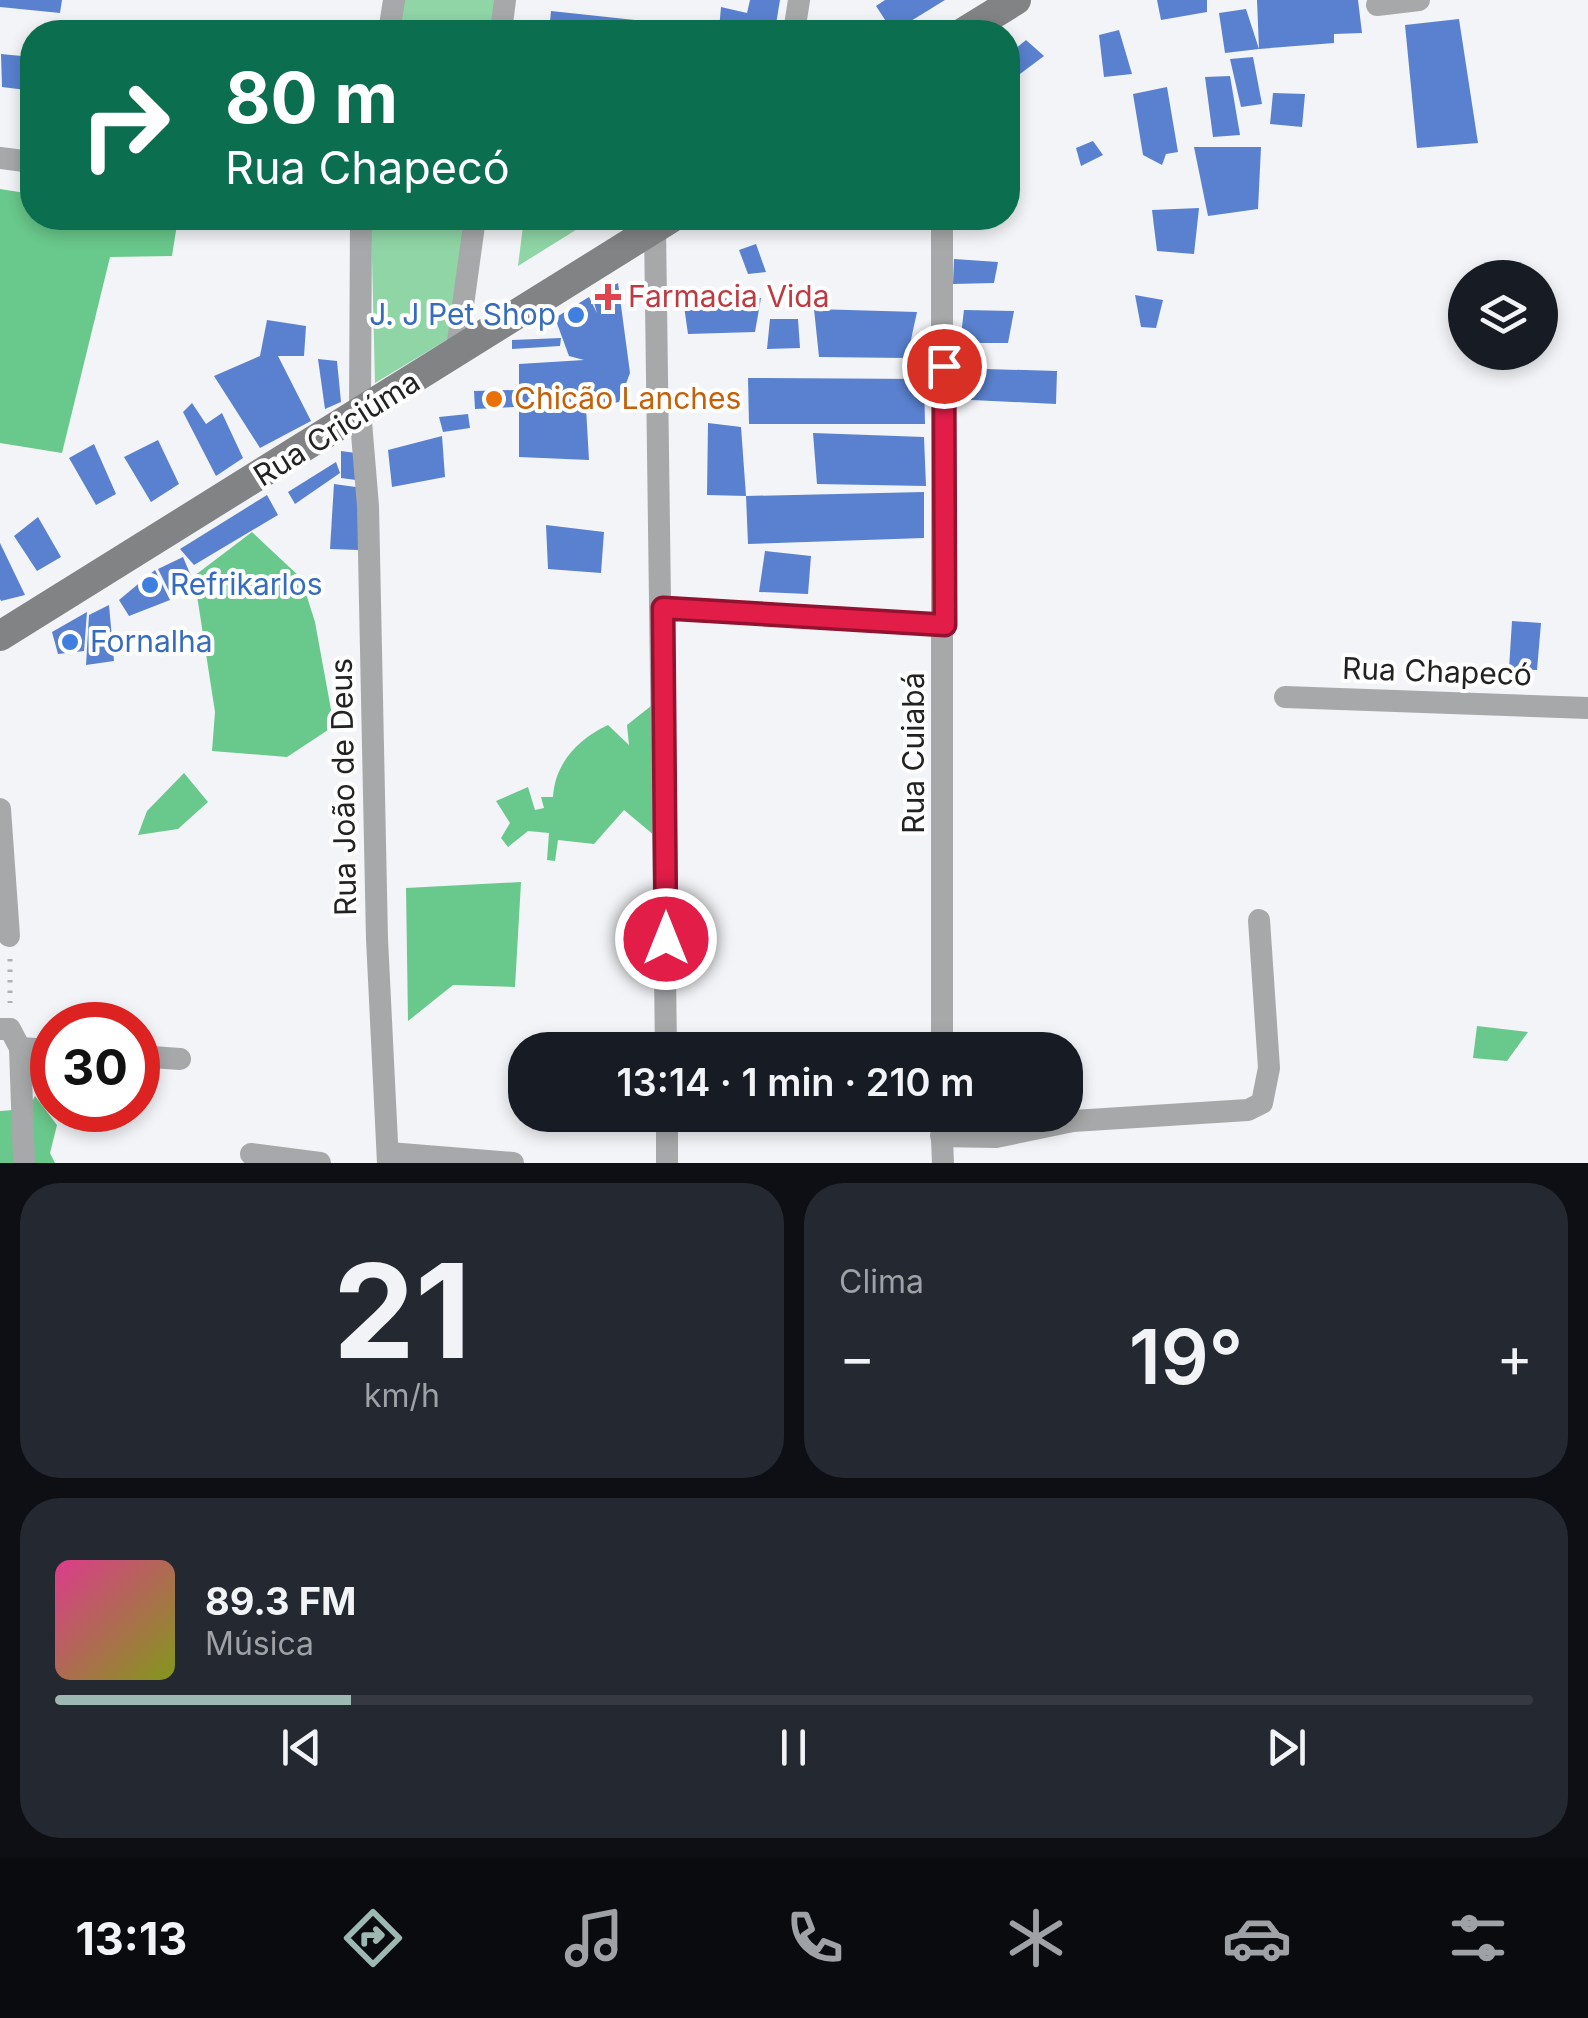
<!DOCTYPE html>
<html lang="pt">
<head>
<meta charset="utf-8">
<style>
  body { margin:0; font-family:Inter,sans-serif; background:#242831; color:#f1f3f6; height:100vh; display:flex; flex-direction:column; font-size:38px; white-space:nowrap }
  * { box-sizing:border-box; margin:0 }
  p { font-size:32px; color:#9ea1a6 }
  .icon { flex:none; width:55px; height:55px; fill:none; stroke:currentColor; stroke-width:2; stroke-linecap:round; stroke-linejoin:round }
  .map { position:relative; height:1163px; overflow:hidden }
  .sheet { display:flex; flex-direction:column; gap:20px; padding:20px; background:#0d0f14; flex:1 }
  .sheet>* { flex:none }
  .hud { position:absolute; left:20px; top:20px; width:1000px; height:210px; border-radius:40px; box-shadow:0 5px 15px #0003; background:#0b6e4f; color:#fff; overflow:hidden }
  .buttons { position:absolute; left:1448px; top:260px; display:grid; gap:20px }
  .buttons a { display:grid; place-items:center; width:110px; height:110px; border-radius:50%; background:#171b24; box-shadow:0 5px 15px #0003; font-size:50px }
  .speed { position:absolute; left:30px; top:1002px; display:flex; gap:20px; font-size:50px; font-weight:700; text-align:center }
  .speed>* { display:grid; place-content:center; width:130px; height:130px; border-radius:50%; background:#171b24; box-shadow:0 5px 15px #0003; line-height:1 }
  .speed .limit { border:15px solid #d22; background:#fff; color:#111 }
  .pin { position:absolute; display:grid; place-items:center; width:85px; height:85px; color:#fff; margin:-42px; border:5px solid #fff; border-radius:50%; box-shadow:0 2px 10px #0007 }
  .me { position:absolute; width:110px; margin:-55px; rotate:0deg; stroke-linejoin:round; filter:drop-shadow(0 0 8px #0008) }
  .turn { display:flex; align-items:center; gap:35px; height:210px; padding:0 40px; font-size:45px }
  .turn .icon { width:130px; height:130px; stroke-width:2.5 }
  .turn b { display:block; font-size:70px; line-height:85px }
  .big { font-size:75px; font-weight:600; line-height:1.1 }
  .sheet .tile { flex:1; display:flex; flex-direction:column; justify-content:center; gap:15px; min-width:0; padding:0 35px; border-radius:40px; background:#242831 }
  .sheet .dial { align-items:center; gap:0 }
  .dial b { font-size:130px; line-height:1 }
  .song { display:flex; align-items:center; gap:30px }
  .cover { width:120px; height:120px; border-radius:15px; background:linear-gradient(135deg,hsl(330 70% 55%),hsl(70 70% 35%)) }
  .played { height:10px; border-radius:5px; background:linear-gradient(90deg,#9cb8b0 20%,#363941 20%) }
  .keys { display:flex; justify-content:space-around; direction:ltr }
  .heat { display:flex; justify-content:space-between; align-items:center; font-size:55px; direction:ltr }
  .sheet .tiles { flex:1; display:grid; gap:20px; grid-template-columns:1fr 1fr }
  .tile:last-child { grid-column:span 2 }
  .trip { position:absolute; left:508px; top:1032px; width:575px; height:100px; border-radius:40px; background:#171b24; box-shadow:0 5px 15px #0003; font-weight:600; line-height:100px; text-align:center }
  .tabs { display:flex; height:160px; justify-content:space-around; align-items:center; background:#090b0e; color:#9ea1a6 }
  .tabs .icon { width:70px; height:70px }
  .tabs .current { color:#9cb8b0 }
  .tabs b { font-size:45px; color:#f1f3f6 }
  .map>svg:first-child { display:block }
</style>
</head>
<body>
<div class="map">
<svg width="1588" height="1163" viewBox="0 0 1588 1163">
  <rect width="100%" height="100%" fill="#f3f4f7"/>
  <g fill="#8fd5a6">
    <polygon points="400,0 508,0 503,32 396,32"/>
    <polygon points="371,218 476,218 460,332 375,383"/>
    <polygon points="524,218 595,218 518,266"/>
  </g>
  <g fill="#69c88b">
    <polygon points="0,189 32,194 32,218 178,218 172,256 110,257 62,453 0,443"/>
    <polygon points="252,532 301,578 315,622 334,726 287,757 212,751 215,712 194,576"/>
    <path d="M656,702L655,836L624,810L594,844L558,840L555,861L547,860L549,833L528,831L508,847L501,838L510,823L496,801L528,787L535,810L544,808L541,797H553C555,763 578,739 608,725L629,745L627,725Z"/>
    <polygon points="184,773 208,802 178,829 138,835 147,811"/>
    <polygon points="521,882 515,987 453,985 408,1021 406,888"/>
    <polygon points="1477,1026 1528,1032 1507,1061 1473,1058"/>
    <polygon points="35,1096 57,1125 50,1153 55,1163 0,1163 0,1111 28,1109"/>
  </g>
  <polygon fill="#42cef3" points="655,919 656,964 626,964 626,920"/>
  <g fill="#5a81cf">
    <polygon points="0,0 62,0 60,13 0,7"/>
    <polygon points="750,0 780,0 775,30 549,32 551,11 719,29 721,7 747,13"/>
    <polygon points="885,0 945,0 893,32 876,6"/>
    <polygon points="1157,0 1207,0 1207,12 1161,20"/>
    <polygon points="1257,0 1358,0 1362,33 1334,34 1334,43 1259,49"/>
    <polygon points="1246,9 1259,49 1225,53 1219,13"/>
    <polygon points="1459,19 1478,143 1417,148 1405,25"/>
    <polygon points="1119,30 1132,74 1104,77 1099,35"/>
    <polygon points="1026,40 1044,56 1008,83 1008,55"/>
    <polygon points="1,54 32,57 32,104 26,104 26,90 2,87"/>
    <polygon points="1253,57 1262,104 1241,107 1230,59"/>
    <polygon points="1230,76 1240,135 1213,137 1205,77"/>
    <polygon points="1167,87 1178,152 1166,154 1162,165 1143,155 1133,94"/>
    <polygon points="1273,93 1305,94 1302,127 1270,124"/>
    <polygon points="1093,141 1103,155 1081,166 1076,148"/>
    <polygon points="1194,147 1261,147 1258,209 1208,216"/>
    <polygon points="1199,208 1194,254 1157,251 1152,210"/>
    <polygon points="756,244 766,272 748,274 739,250"/>
    <polygon points="954,259 998,262 994,283 953,284"/>
    <polygon points="618,283 630,373 619,402 586,408 589,460 519,457 519,364 584,360 569,356 555,318 589,297 597,313 592,296"/>
    <polygon points="1135,295 1163,300 1156,328 1141,327"/>
    <polygon points="761,298 755,332 688,334 683,299"/>
    <polygon points="814,309 917,312 907,358 819,357"/>
    <polygon points="964,310 1014,311 1008,343 960,343"/>
    <polygon points="770,319 798,319 800,348 767,349"/>
    <polygon points="267,320 306,326 304,356 278,356 311,421 260,448 214,376 260,356"/>
    <polygon points="561,338 560,346 512,349 512,340"/>
    <polygon points="318,359 337,361 341,402 325,409"/>
    <polygon points="953,368 1057,371 1056,404 951,399"/>
    <polygon points="748,378 924,379 925,424 749,424"/>
    <polygon points="514,390 514,407 475,409 474,391"/>
    <polygon points="192,403 206,424 222,413 243,458 216,476 183,412"/>
    <polygon points="468,414 470,428 443,432 439,417"/>
    <polygon points="708,423 741,427 746,496 707,495"/>
    <polygon points="813,433 924,437 926,486 817,484"/>
    <polygon points="442,436 445,477 392,487 388,450"/>
    <polygon points="158,440 179,484 151,502 124,457"/>
    <polygon points="94,444 116,494 96,505 69,458"/>
    <polygon points="341,451 363,454 363,481 341,478"/>
    <polygon points="336,462 340,473 295,504 288,492"/>
    <polygon points="334,484 363,488 358,550 330,549"/>
    <polygon points="924,492 924,538 748,544 746,496"/>
    <polygon points="267,495 278,515 194,565 180,549"/>
    <polygon points="38,517 61,557 37,571 14,536"/>
    <polygon points="546,525 604,532 601,573 548,569"/>
    <polygon points="0,543 25,595 1,601 0,599"/>
    <polygon points="765,551 811,556 808,594 759,592"/>
    <polygon points="183,557 196,588 171,595 158,569"/>
    <polygon points="155,570 170,600 129,616 119,600"/>
    <polygon points="109,605 114,661 86,665 89,615"/>
    <polygon points="87,612 84,651 58,654 52,632"/>
    <polygon points="1512,621 1541,623 1537,670 1509,669"/>
  </g>
  <g fill="none" stroke-linecap="round" stroke-linejoin="round">
    <polyline stroke="#b1b1b4" stroke-width="5" stroke-dasharray="2.5 8" stroke-linecap="butt" points="10,959 10,1003"/>
    <g stroke="#a7a8a9" stroke-width="22">
      <polyline points="1377,5 1419,0"/>
      <polyline points="389,32 394,0"/>
      <polyline points="501,32 505,0"/>
      <polyline points="794,32 799,0"/>
      <polyline points="0,158 32,162"/>
      <polyline points="361,218 360,410 368,506 377,939 388,1163"/>
      <polyline points="655,228 666,1050"/>
      <polyline points="456,356 475,218"/>
      <polyline points="663,607 945,625"/>
      <polyline points="1285,697 1588,708"/>
      <polyline points="0,809 9,936"/>
      <polyline points="0,1029 10,1029 20,1048 24,1163"/>
      <polyline points="20,1048 52,1050"/>
      <polyline points="942,1050 942,218"/>
      <polyline points="138,1056 180,1059"/>
      <polyline points="667,1115 667,1163"/>
      <polyline points="941,1115 943,1163"/>
      <polyline points="941,1136 996,1137 1073,1121 1248,1110 1262,1103 1269,1068 1259,920"/>
      <polyline points="389,1153 513,1163"/>
      <polyline points="251,1154 320,1163"/>
    </g>
    <g stroke="#828385" stroke-width="30">
      <polyline points="964,32 1016,0"/>
      <path d="M0,636C225,498 448,358 671,218"/>
    </g>
  </g>
  <g fill="none" stroke-linecap="round" stroke-linejoin="round">
    <defs>
      <polyline id="route" points="666,939 663,608 945,625 944,366"/>
    </defs>
    <use href="#route" stroke="#92132f" stroke-width="25"/>
    <use href="#route" stroke="#e11d48" stroke-width="18"/>
  </g>
  <path fill="#e0444e" stroke="#fff" stroke-width="4" d="M603 282h10v10h10v10h-10v10h-10v-10h-10v-10h10z"/>
  <g fill="#3f7fe0" stroke="#fff" stroke-width="4">
    <circle cx="576" cy="315" r="10"/>
    <circle cx="150" cy="585" r="10"/>
    <circle cx="70" cy="642" r="10"/>
  </g>
  <circle fill="#e8710a" stroke="#fff" stroke-width="4" cx="494" cy="399" r="10"/>
  <g text-anchor="middle" stroke-width="8" stroke-linejoin="round" paint-order="stroke">
    <g font-size="30" fill="#be3a42" stroke="#fff" text-anchor="start">
      <text x="628" y="307">Farmacia Vida</text>
    </g>
    <g font-size="30" fill="#366cbe" stroke="#fff" text-anchor="start">
      <text x="556" y="325" text-anchor="end">J. J Pet Shop</text>
      <text x="170" y="595">Refrikarlos</text>
      <text x="90" y="652">Fornalha</text>
    </g>
    <g font-size="30" fill="#c56008" stroke="#fff" text-anchor="start">
      <text x="514" y="409">Chicão Lanches</text>
    </g>
    <g font-size="30" fill="#222223" stroke="#fff">
      <text transform="translate(337 429) rotate(-32)" y="10">Rua Criciúma</text>
      <text transform="translate(1437 672) rotate(2)" y="10">Rua Chapecó</text>
      <text transform="translate(914 753) rotate(-90)" y="10">Rua Cuiabá</text>
      <text transform="translate(344 787) rotate(-91)" y="10">Rua João de Deus</text>
    </g>
  </g>
</svg>
<div class="buttons">
<a><svg class="icon" aria-label="layers" viewBox="0 0 24 24"><path d="M12 4l9 5-9 5-9-5zM3 14l9 5 9-5"/></svg></a>
</div>
<div class="speed"><div class="limit">30</div></div>
<div class="pin" style="left:944px;top:366px;background:#d93025"><svg class="icon" aria-label="arrive" viewBox="0 0 24 24"><path d="M6 21V4h12l-3 4 3 4H6"/></svg></div>
<svg class="me" style="left:666px;top:939px" viewBox="-20 -20 40 40"><circle r="17" fill="#e11d48" stroke="#fff" stroke-width="3"/><path d="M0-11L8 9 0 5-8 9z" fill="#fff"/></svg>
<div class="trip">13:14 · 1 min · 210 m</div>
<div class="hud">
<div class="turn"><svg class="icon" aria-label="right" viewBox="0 0 24 24"><path d="M7 20v-9h11M14 6l5 5-5 5"/></svg><div><b>80 m</b>Rua Chapecó</div></div>
</div>
</div>
<section class="sheet">
<div class="tiles">
<div class="tile dial"><b>21</b><p>km/h</p></div>
<div class="tile"><p>Clima</p>
<div class="heat"><a>−</a><b class="big">19°</b><a>+</a></div>
</div>
<div class="tile">
<div class="song"><i class="cover"></i><div><b>89.3 FM</b><p>Música</p></div></div>
<div class="played"></div>
<div class="keys"><svg class="icon" aria-label="previous" viewBox="0 0 24 24"><path d="M18 5L8 12l10 7zM5 5v14"/></svg><svg class="icon" aria-label="pause" viewBox="0 0 24 24"><path d="M8 5v14M16 5v14"/></svg><svg class="icon" aria-label="next" viewBox="0 0 24 24"><path d="M6 5l10 7-10 7zM19 5v14"/></svg></div>
</div>
</div>
</section>
<nav class="tabs">
<b>13:13</b>
<svg class="icon current" aria-label="directions" viewBox="0 0 24 24"><path d="M12 3l9 9-9 9-9-9zM9 14v-3h6M13 9l2 2-2 2"/></svg>
<svg class="icon" aria-label="music" viewBox="0 0 24 24"><path d="M9 18V5l10-2v13"/><circle cx="6" cy="18" r="3"/><circle cx="16" cy="16" r="3"/></svg>
<svg class="icon" aria-label="phone" viewBox="0 0 24 24"><path d="M5 4h4l2 5-3 2q2 4 5 5l2-3 5 2v4C11 20 4 13 5 4z"/></svg>
<svg class="icon" aria-label="climate" viewBox="0 0 24 24"><path d="M12 3v18M4 7l16 10M4 17L20 7"/></svg>
<svg class="icon" aria-label="car" viewBox="0 0 24 24"><path d="M5 17H2v-5l4-1 3-4h7l3 4 3 1v5h-3M9 17h6M6 11h13"/><circle cx="7" cy="17" r="2"/><circle cx="17" cy="17" r="2"/></svg>
<svg class="icon" aria-label="filters" viewBox="0 0 24 24"><path d="M4 7h16M4 17h16"/><circle cx="9" cy="7" r="2"/><circle cx="15" cy="17" r="2"/></svg>
</nav>
</body>
</html>
